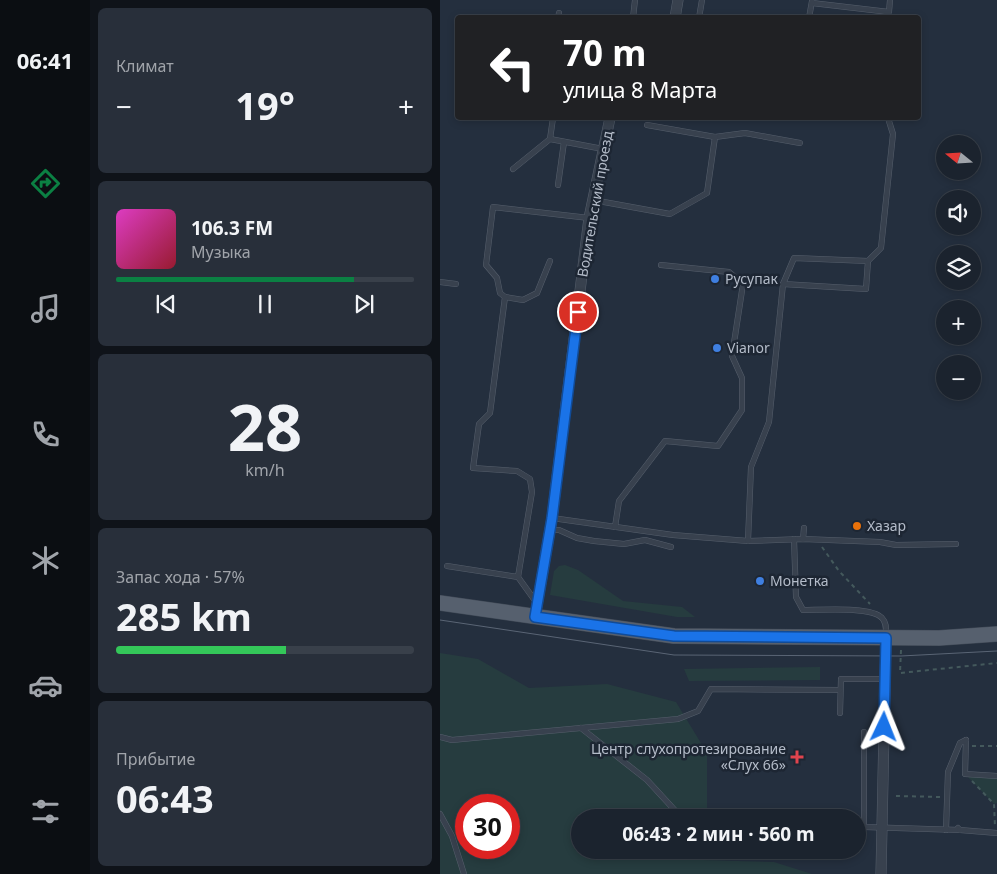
<!DOCTYPE html>
<html lang="ru">
<head>
<meta charset="utf-8">
<style>
  body { margin:0; font-family:"Noto Sans",sans-serif; background:#282f3a; color:#f1f3f6; height:100vh; display:flex; flex-direction:column; font-size:19px; white-space:nowrap }
  * { box-sizing:border-box; margin:0 }
  p { font-size:16px; color:#a0a4aa }
  .icon { flex:none; width:28px; height:28px; fill:none; stroke:currentColor; stroke-width:2; stroke-linecap:round; stroke-linejoin:round }
  .map { position:relative; flex:1; overflow:hidden }
  .sheet { display:flex; flex-direction:column; gap:8px; padding:8px; background:#0f1319; width:350px }
  .sheet>* { flex:none }
  .guide { position:absolute; left:15px; top:15px; width:466px; height:105px; border-radius:5px; box-shadow:0 2px 8px #0003,0 0 0 1px #39404a; background:#202124; color:#fff; overflow:hidden }
  .needle { width:32px; rotate:288deg }
  .fabs { position:absolute; left:496px; top:135px; display:grid; gap:10px }
  .fabs a { display:grid; place-items:center; width:45px; height:45px; border-radius:50%; background:#1b232e; box-shadow:0 2px 8px #0003,0 0 0 1px #39404a; font-size:25px }
  .speed { position:absolute; left:15px; top:794px; display:flex; gap:10px; font-size:25px; font-weight:700; text-align:center }
  .speed>* { display:grid; place-content:center; width:65px; height:65px; border-radius:50%; background:#1b232e; box-shadow:0 2px 8px #0003,0 0 0 1px #39404a; line-height:1 }
  .speed .limit { border:8px solid #d22; background:#fff; color:#111 }
  .pin { position:absolute; display:grid; place-items:center; width:42px; height:42px; color:#fff; margin:-21px; border:2px solid #fff; border-radius:50%; box-shadow:0 1px 5px #0007 }
  .me { position:absolute; width:55px; margin:-28px; rotate:2deg; stroke-linejoin:round; filter:drop-shadow(0 0 4px #0008) }
  .turn { display:flex; align-items:center; gap:18px; height:105px; padding:0 25px; font-size:22px }
  .turn .icon { width:65px; height:65px; stroke-width:2.5 }
  .turn b { display:block; font-size:35px; line-height:42px }
  .big { font-size:38px; font-weight:700; line-height:1.1 }
  .sheet .tile { flex:1; display:flex; flex-direction:column; justify-content:center; gap:8px; min-width:0; padding:0 18px; border-radius:8px; background:#282f3a }
  .sheet .dial { align-items:center; gap:0 }
  .dial b { font-size:65px; line-height:1 }
  .song { display:flex; align-items:center; gap:15px }
  .cover { width:60px; height:60px; border-radius:8px; background:linear-gradient(135deg,hsl(310 70% 55%),hsl(350 70% 35%)) }
  .played { height:5px; border-radius:2px; background:linear-gradient(90deg,#0b8043 80%,#39404a 80%) }
  .keys { display:flex; justify-content:space-around; direction:ltr }
  .heat { display:flex; justify-content:space-between; align-items:center; font-size:28px; direction:ltr }
  .charge { height:8px; border-radius:4px; background:linear-gradient(90deg,#34c759 57%,#39404a 0) }
  .trip { position:absolute; left:131px; top:809px; width:295px; height:50px; border-radius:25px; background:#1b232e; box-shadow:0 2px 8px #0003,0 0 0 1px #39404a; font-weight:700; line-height:50px; text-align:center }
  main { display:flex; flex:1; min-height:0 }
  .dock { display:flex; flex-direction:column; width:90px; justify-content:space-around; align-items:center; background:#0b0e12; color:#a0a4aa }
  .dock .icon { width:35px; height:35px }
  .dock .on { color:#0b8043 }
  .dock b { font-size:22px; color:#f1f3f6 }
  .map>svg:first-child { display:block }
</style>
</head>
<body>
<main>
<nav class="dock">
<b>06:41</b>
<svg class="icon on" aria-label="directions" viewBox="0 0 24 24"><path d="M12 3l9 9-9 9-9-9zM9 14v-3h6M13 9l2 2-2 2"/></svg>
<svg class="icon" aria-label="music" viewBox="0 0 24 24"><path d="M9 18V5l10-2v13"/><circle cx="6" cy="18" r="3"/><circle cx="16" cy="16" r="3"/></svg>
<svg class="icon" aria-label="phone" viewBox="0 0 24 24"><path d="M5 4h4l2 5-3 2q2 4 5 5l2-3 5 2v4C11 20 4 13 5 4z"/></svg>
<svg class="icon" aria-label="climate" viewBox="0 0 24 24"><path d="M12 3v18M4 7l16 10M4 17L20 7"/></svg>
<svg class="icon" aria-label="car" viewBox="0 0 24 24"><path d="M5 17H2v-5l4-1 3-4h7l3 4 3 1v5h-3M9 17h6M6 11h13"/><circle cx="7" cy="17" r="2"/><circle cx="17" cy="17" r="2"/></svg>
<svg class="icon" aria-label="filters" viewBox="0 0 24 24"><path d="M4 7h16M4 17h16"/><circle cx="9" cy="7" r="2"/><circle cx="15" cy="17" r="2"/></svg>
</nav>
<section class="sheet">
<div class="tile"><p>Климат</p>
<div class="heat"><a>−</a><b class="big">19°</b><a>+</a></div>
</div>
<div class="tile">
<div class="song"><i class="cover"></i><div><b>106.3 FM</b><p>Музыка</p></div></div>
<div class="played"></div>
<div class="keys"><svg class="icon" aria-label="previous" viewBox="0 0 24 24"><path d="M18 5L8 12l10 7zM5 5v14"/></svg><svg class="icon" aria-label="pause" viewBox="0 0 24 24"><path d="M8 5v14M16 5v14"/></svg><svg class="icon" aria-label="next" viewBox="0 0 24 24"><path d="M6 5l10 7-10 7zM19 5v14"/></svg></div>
</div>
<div class="tile dial"><b>28</b><p>km/h</p></div>
<div class="tile"><p>Запас хода · 57%</p><b class="big">285 km</b><div class="charge"></div></div>
<div class="tile"><p>Прибытие</p><b class="big">06:43</b></div>
</section>
<div class="map">
<svg width="557" height="874" viewBox="0 0 557 874">
  <rect width="100%" height="100%" fill="#242f3e"/>
  <g fill="#263c3f" fill-rule="evenodd">
    <polygon points="125,565 138,570 183,601 242,607 255,617 237,617 110,595 114,571 119,566"/>
    <path d="M0,653L38,659L89,688L167,684L236,702L267,753V817L140,818V850H264V860L334,862L372,874H0ZM26,805H69V848H26Z"/>
    <polygon points="380,667 380,680 249,681 244,669"/>
    <polygon points="525,774 557,776 557,803 554,804"/>
  </g>
  <g fill="none" stroke-linecap="round" stroke-linejoin="round">
    <defs>
      <g id="lane">
        <polyline points="372,3 449,12 450,0"/>
        <polyline points="118,18 119,13"/>
        <polyline points="193,18 195,0"/>
        <polyline points="259,18 262,0"/>
        <polyline points="369,18 372,1"/>
        <polyline points="275,137 305,133 360,143"/>
        <polyline points="110,139 113,118"/>
        <polyline points="73,169 110,139 163,149"/>
        <polyline points="118,185 124,142"/>
        <polyline points="153,200 230,214 267,193 275,137 207,125"/>
        <polyline points="0,282 16,284"/>
        <polyline points="343,284 354,258 428,261"/>
        <polyline points="65,297 83,300 97,293 110,261"/>
        <polyline points="112,518 233,535 308,541 363,539 440,542 456,545 516,544"/>
        <polyline points="175,527 179,501 225,441 278,446 302,410 302,378 292,356 303,284 289,272 221,265"/>
        <polyline points="110,530 119,530 137,538 154,541 184,544 205,540 231,547"/>
        <path d="M354,539L356,597L363,610C380,610 432,606 442,618C447,623 446,630 446,637"/>
        <polyline points="363,539 364,528"/>
        <polyline points="308,541 311,467 329,422 343,284 426,289 428,261 441,248 453,134 448,118"/>
        <polyline points="7,566 78,577 96,602"/>
        <polyline points="78,577 92,492 90,479 77,471 33,468 39,424 50,413 65,297 60,293 57,278 46,265 53,207 149,218"/>
        <polyline points="400,713 401,679 445,679"/>
        <polyline points="141,728 207,780 242,818"/>
        <polyline points="424,732 424,827 520,830 518,828"/>
        <polyline points="0,737 12,740 238,719 258,711 271,689 400,690"/>
        <polyline points="526,740 525,774 557,776"/>
        <polyline points="0,814 12,836 24,874"/>
        <polyline points="506,830 508,772 520,743 526,740"/>
        <polyline points="520,830 557,833"/>
      </g>
      <g id="street">
        <polyline points="235,18 238,0"/>
        <polyline points="95,617 112,518 149,218 170,118"/>
        <polyline points="441,874 446,637"/>
      </g>
      <polyline id="primary" points="0,603 234,636 499,638 557,634"/>
    </defs>
    <use href="#lane" stroke="#565f6c" stroke-width="6"/>
    <use href="#street" stroke="#565f6c" stroke-width="11"/>
    <use href="#primary" stroke="#414a57" stroke-width="16"/>
    <g stroke="#44595c" stroke-width="2" stroke-dasharray="4 4" stroke-linecap="butt">
      <polyline points="382,547 399,571 430,604"/>
      <polyline points="461,650 460,673 557,663"/>
      <polyline points="532,746 557,746"/>
      <polyline points="532,781 554,804 555,827"/>
      <polyline points="456,796 501,797"/>
    </g>
    <use href="#lane" stroke="#38414e" stroke-width="5"/>
    <use href="#street" stroke="#38414e" stroke-width="10"/>
    <use href="#primary" stroke="#56606e" stroke-width="15"/>
    <polyline stroke="#5a6575" stroke-width="1" points="0,620 234,655 461,656 557,651"/>
  </g>
  <g fill="none" stroke-linecap="round" stroke-linejoin="round">
    <defs>
      <polyline id="route" points="138,312 112,518 95,617 234,636 446,638 444,727"/>
    </defs>
    <use href="#route" stroke="#114b97" stroke-width="12"/>
    <use href="#route" stroke="#1a73e8" stroke-width="9"/>
  </g>
  <g fill="#3f7fe0" stroke="#1d2633" stroke-width="2">
    <circle cx="275" cy="279" r="5"/>
    <circle cx="277" cy="348" r="5"/>
    <circle cx="320" cy="581" r="5"/>
  </g>
  <circle fill="#e8710a" stroke="#1d2633" stroke-width="2" cx="417" cy="526" r="5"/>
  <path fill="#e0444e" stroke="#1d2633" stroke-width="2" d="M354.5 749.5h5v5h5v5h-5v5h-5v-5h-5v-5h5z"/>
  <g text-anchor="middle" stroke-width="5" stroke-linejoin="round" paint-order="stroke">
    <g font-size="14" fill="#b4bcc9" stroke="#1d2633">
      <text transform="translate(155 204) rotate(-80)" y="5">Водительский проезд</text>
    </g>
    <g font-size="14" fill="#b4bcc9" stroke="#1d2633" text-anchor="start">
      <text x="285" y="284">Русупак</text>
      <text x="287" y="353">Vianor</text>
      <text x="427" y="531">Хазар</text>
      <text x="330" y="586">Монетка</text>
      <text x="346" y="754" text-anchor="end">Центр слухопротезирование<tspan x="346" dy="16">«Слух 66»</tspan></text>
    </g>
  </g>
</svg>
<div class="fabs">
<a><svg class="needle" viewBox="-14 -14 28 28"><path d="M0-13l5 13h-10z" fill="#e53935"/><path d="M0 13l5-13h-10z" fill="#a0a4aa"/></svg></a>
<a><svg class="icon" aria-label="sound" viewBox="0 0 24 24"><path d="M4 9h4l5-4v14l-5-4H4zM17 9q2 3 0 6"/></svg></a>
<a><svg class="icon" aria-label="layers" viewBox="0 0 24 24"><path d="M12 4l9 5-9 5-9-5zM3 14l9 5 9-5"/></svg></a>
<a>+</a>
<a>−</a>
</div>
<div class="speed"><div class="limit">30</div></div>
<div class="pin" style="left:138px;top:312px;background:#d93025"><svg class="icon" aria-label="arrive" viewBox="0 0 24 24"><path d="M6 21V4h12l-3 4 3 4H6"/></svg></div>
<svg class="me" style="left:444px;top:727px" viewBox="-20 -20 40 40"><path d="M0-17L14 15 0 8-14 15z" fill="#1a73e8" stroke="#fff" stroke-width="4"/></svg>
<div class="trip">06:43 · 2 мин · 560 m</div>
<div class="guide">
<div class="turn"><svg class="icon" aria-label="left" viewBox="0 0 24 24"><path d="M17 20v-9H6M10 6l-5 5 5 5"/></svg><div><b>70 m</b>улица 8 Марта</div></div>
</div>
</div>
</main>
</body>
</html>
